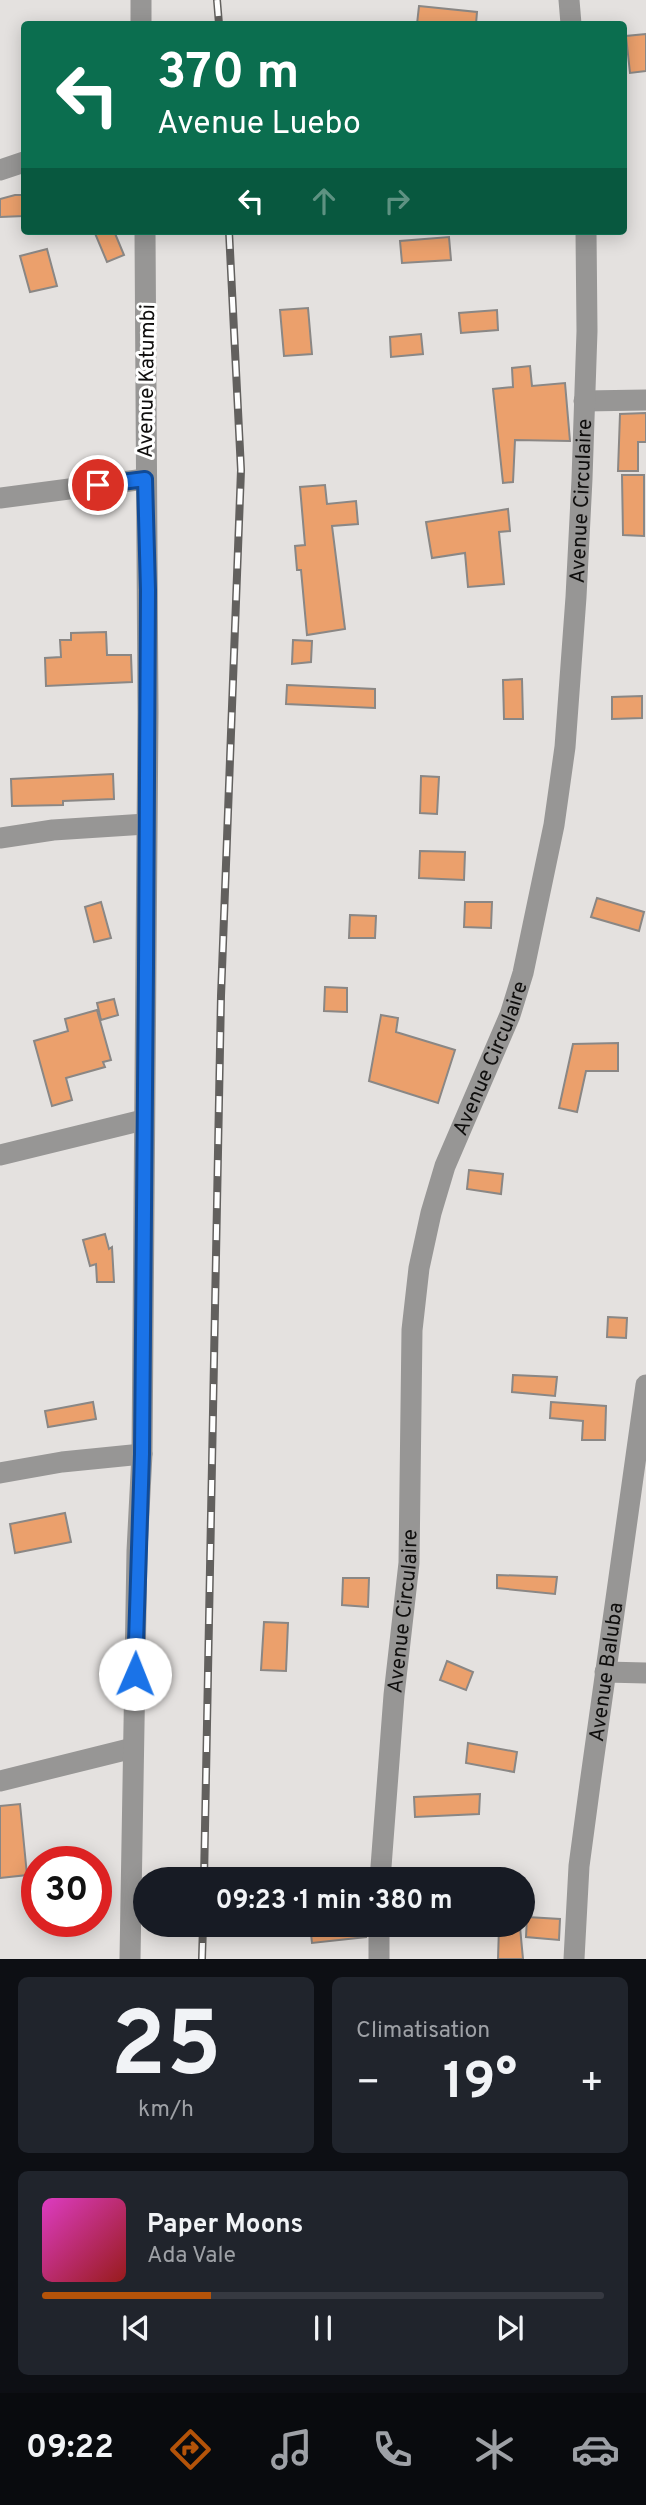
<!DOCTYPE html>
<html lang="fr">
<head>
<meta charset="utf-8">
<style>
  body { margin:0; font-family:Overpass,sans-serif; background:#20242c; color:#f1f3f6; height:100vh; display:flex; flex-direction:column; font-size:26px; white-space:nowrap }
  * { box-sizing:border-box; margin:0 }
  p { font-size:23px; color:#9ea1a6 }
  .icon { flex:none; width:38px; height:38px; fill:none; stroke:currentColor; stroke-width:2; stroke-linecap:round; stroke-linejoin:round }
  .map { position:relative; height:1959px; overflow:hidden }
  .details { display:flex; flex-direction:column; gap:18px; padding:18px; background:#0d0f14; flex:1 }
  .details>* { flex:none }
  .guide { position:absolute; left:21px; top:21px; width:606px; height:214px; border-radius:7px; box-shadow:0 4px 18px #0003; background:#0b6e4f; color:#fff; overflow:hidden }
  .speed { position:absolute; left:21px; top:1846px; display:flex; gap:14px; font-size:35px; font-weight:700; text-align:center }
  .speed>* { display:grid; place-content:center; width:91px; height:91px; border-radius:50%; background:#171b24; box-shadow:0 4px 18px #0003; line-height:1 }
  .speed .limit { border:10px solid #d22; background:#fff; color:#111 }
  .pin { position:absolute; display:grid; place-items:center; width:60px; height:60px; color:#fff; margin:-30px; border:4px solid #fff; border-radius:50%; box-shadow:0 2px 7px #0007 }
  .me { position:absolute; width:77px; margin:-38px; rotate:1deg; stroke-linejoin:round; filter:drop-shadow(0 0 5px #0008) }
  .turn { display:flex; align-items:center; gap:24px; height:147px; padding:0 21px; font-size:32px }
  .turn .icon { width:91px; height:91px; stroke-width:2.5 }
  .turn b { display:block; font-size:49px; line-height:60px }
  .lanes { display:flex; align-items:center; height:66px; padding:0 21px; background:#0003; justify-content:center; gap:35px; direction:ltr }
  .lanes .off { opacity:.35 }
  .big { font-size:52px; font-weight:700; line-height:1.1 }
  .details .tile { flex:1; display:flex; flex-direction:column; justify-content:center; gap:10px; min-width:0; padding:0 24px; border-radius:10px; background:#20242c }
  .details .dial { align-items:center; gap:0 }
  .dial b { font-size:91px; line-height:1 }
  .song { display:flex; align-items:center; gap:21px }
  .cover { width:84px; height:84px; border-radius:10px; background:linear-gradient(135deg,hsl(310 70% 55%),hsl(0 70% 35%)) }
  .played { height:7px; border-radius:4px; background:linear-gradient(90deg,#b45309 30%,#363941 30%) }
  .keys { display:flex; justify-content:space-around; direction:ltr }
  .heat { display:flex; justify-content:space-between; align-items:center; font-size:38px; direction:ltr }
  .details .tiles { flex:1; display:grid; gap:18px; grid-template-columns:1fr 1fr }
  .tile:last-child { grid-column:span 2 }
  .trip { position:absolute; left:133px; top:1867px; width:402px; height:70px; border-radius:35px; background:#171b24; box-shadow:0 4px 18px #0003; font-weight:700; line-height:70px; text-align:center }
  .menu { display:flex; height:112px; justify-content:space-around; align-items:center; background:#090b0e; color:#9ea1a6 }
  .menu .icon { width:49px; height:49px }
  .menu .on { color:#b45309 }
  .menu b { font-size:32px; color:#f1f3f6 }
  .map>svg:first-child { display:block }
</style>
</head>
<body>
<div class="map">
<svg width="646" height="1959" viewBox="0 0 646 1959">
  <rect width="100%" height="100%" fill="#e4e1df"/>
  <g fill="#eba06c" stroke="#8a8785" stroke-width="2">
    <polygon points="419,6 477,12 476,24 417,24"/>
    <polygon points="646,34 646,71 630,73 626,36"/>
    <polygon points="15,195 24,195 24,216 0,217 0,199"/>
    <polygon points="94,231 114,231 124,255 107,262"/>
    <polygon points="449,237 451,260 402,263 400,241"/>
    <polygon points="47,249 57,286 30,292 20,256"/>
    <polygon points="308,308 312,354 284,356 280,310"/>
    <polygon points="497,310 498,330 461,333 459,313"/>
    <polygon points="421,334 423,354 391,357 390,337"/>
    <polygon points="530,366 532,386 565,383 570,441 515,440 513,482 503,483 493,389 513,387 512,368"/>
    <polygon points="646,413 646,442 638,442 638,471 618,471 620,414"/>
    <polygon points="622,475 644,475 644,536 623,535"/>
    <polygon points="325,485 327,504 356,501 358,524 332,526 345,629 307,635 301,570 297,570 295,546 305,545 300,487"/>
    <polygon points="508,509 510,531 499,532 504,584 468,587 465,553 432,558 426,522"/>
    <polygon points="106,632 107,655 131,655 132,682 46,686 45,658 61,657 60,640 71,640 71,633"/>
    <polygon points="293,640 312,641 311,662 292,664"/>
    <polygon points="522,679 523,719 504,719 503,680"/>
    <polygon points="287,685 375,689 375,708 286,704"/>
    <polygon points="642,696 642,718 612,719 612,697"/>
    <polygon points="113,774 114,799 63,801 63,805 12,806 11,779"/>
    <polygon points="421,776 439,777 437,814 420,813"/>
    <polygon points="420,851 465,852 464,880 419,878"/>
    <polygon points="597,898 644,912 639,931 591,917"/>
    <polygon points="101,902 111,938 94,942 85,907"/>
    <polygon points="465,902 492,902 491,928 464,927"/>
    <polygon points="350,915 376,916 375,938 349,938"/>
    <polygon points="325,987 347,988 347,1012 324,1011"/>
    <polygon points="114,999 118,1015 101,1020 97,1003"/>
    <polygon points="97,1010 111,1060 103,1062 105,1067 66,1078 72,1100 52,1106 34,1041 68,1031 65,1019"/>
    <polygon points="381,1015 398,1018 396,1032 455,1050 438,1103 369,1081"/>
    <polygon points="618,1043 618,1071 586,1071 577,1112 559,1108 573,1044"/>
    <polygon points="469,1170 503,1174 501,1194 467,1189"/>
    <polygon points="105,1234 109,1249 112,1247 114,1282 97,1282 96,1264 90,1266 83,1240"/>
    <polygon points="608,1317 627,1318 626,1338 607,1337"/>
    <polygon points="513,1375 557,1377 555,1396 512,1392"/>
    <polygon points="93,1402 96,1419 48,1427 45,1411"/>
    <polygon points="551,1402 606,1406 605,1440 582,1440 583,1421 550,1418"/>
    <polygon points="65,1513 71,1542 15,1553 10,1524"/>
    <polygon points="497,1575 557,1577 555,1594 497,1588"/>
    <polygon points="343,1578 369,1578 368,1607 342,1605"/>
    <polygon points="264,1622 288,1623 286,1671 261,1670"/>
    <polygon points="447,1661 473,1672 466,1690 440,1680"/>
    <polygon points="468,1743 517,1752 514,1772 466,1763"/>
    <polygon points="480,1794 479,1814 415,1817 414,1797"/>
    <polygon points="20,1804 27,1875 0,1878 0,1806"/>
    <polygon points="527,1917 560,1919 559,1940 526,1937"/>
    <polygon points="310,1925 365,1925 366,1937 312,1943"/>
    <polygon points="499,1927 520,1927 523,1959 498,1959"/>
  </g>
  <g fill="none" stroke-linecap="round" stroke-linejoin="round">
    <g stroke="#979695" stroke-width="21">
      <polyline points="141,0 141,24"/>
      <polyline points="569,0 571,24"/>
      <polyline points="0,170 24,162"/>
      <polyline points="584,401 646,400"/>
      <polyline points="0,498 145,479"/>
      <polyline points="0,838 53,830 146,824"/>
      <polyline points="0,1155 143,1120"/>
      <polyline points="0,1473 62,1462 142,1454"/>
      <polyline points="605,1672 646,1673"/>
      <polyline points="0,1781 133,1748"/>
      <path id="s1" d="M380,1880L394,1695L409,1563L412,1330L419,1268L431,1213L445,1166L510,1015L523,973L554,825L565,747L576,597L582,479L587,331L586,231"/>
      <polyline points="130,1959 137,1551 142,1454 148,712 145,231"/>
      <polyline points="379,1959 379,1925"/>
      <path id="s2" d="M574,1959L579,1866L590,1784L646,1385"/>
    </g>
    <defs>
      <g id="rail">
        <polyline points="217,0 219,24"/>
        <polyline points="204,1880 221,996 241,470 229,231"/>
        <polyline points="202,1959 203,1925"/>
      </g>
    </defs>
    <use href="#rail" stroke="#62605e" stroke-width="8"/>
    <use href="#rail" stroke="#fff" stroke-width="5" stroke-dasharray="16" stroke-linecap="butt"/>
  </g>
  <g fill="none" stroke-linecap="round" stroke-linejoin="round">
    <defs>
      <polyline id="route" points="98,485 145,479 148,590 146,967 142,1454 135,1674"/>
    </defs>
    <use href="#route" stroke="#114b97" stroke-width="18"/>
    <use href="#route" stroke="#1a73e8" stroke-width="12"/>
  </g>
  <g text-anchor="middle" stroke-width="6" stroke-linejoin="round" paint-order="stroke">
    <g font-size="21" fill="#0f0e0d" stroke="#fff">
      <text transform="translate(146 381) rotate(-89)" y="7">Avenue Katumbi</text>
      <text dy="7" stroke="none"><textPath href="#s1" startOffset="1404">Avenue Circulaire</textPath></text>
      <text dy="7" stroke="none"><textPath href="#s1" startOffset="836">Avenue Circulaire</textPath></text>
      <text dy="7" stroke="none"><textPath href="#s1" startOffset="270">Avenue Circulaire</textPath></text>
      <text dy="7" stroke="none"><textPath href="#s2" startOffset="289">Avenue Baluba</textPath></text>
    </g>
  </g>
</svg>
<div class="speed"><div class="limit">30</div></div>
<div class="pin" style="left:98px;top:485px;background:#d93025"><svg class="icon" aria-label="arrive" viewBox="0 0 24 24"><path d="M6 21V4h12l-3 4 3 4H6"/></svg></div>
<svg class="me" style="left:135px;top:1674px" viewBox="-20 -20 40 40"><circle r="19" fill="#fff"/><path d="M0-13L10 11 0 6-10 11z" fill="#1a73e8"/></svg>
<div class="trip">09:23 · 1 min · 380 m</div>
<div class="guide">
<div class="turn"><svg class="icon" aria-label="left" viewBox="0 0 24 24"><path d="M17 20v-9H6M10 6l-5 5 5 5"/></svg><div><b>370 m</b>Avenue Luebo</div></div>
<div class="lanes"><svg class="icon" aria-label="left" viewBox="0 0 24 24"><path d="M17 20v-9H6M10 6l-5 5 5 5"/></svg><svg class="icon off" aria-label="ahead" viewBox="0 0 24 24"><path d="M12 20V5M6 11l6-6 6 6"/></svg><svg class="icon off" aria-label="right" viewBox="0 0 24 24"><path d="M7 20v-9h11M14 6l5 5-5 5"/></svg></div>
</div>
</div>
<section class="details">
<div class="tiles">
<div class="tile dial"><b>25</b><p>km/h</p></div>
<div class="tile"><p>Climatisation</p>
<div class="heat"><a>−</a><b class="big">19°</b><a>+</a></div>
</div>
<div class="tile">
<div class="song"><i class="cover"></i><div><b>Paper Moons</b><p>Ada Vale</p></div></div>
<div class="played"></div>
<div class="keys"><svg class="icon" aria-label="previous" viewBox="0 0 24 24"><path d="M18 5L8 12l10 7zM5 5v14"/></svg><svg class="icon" aria-label="pause" viewBox="0 0 24 24"><path d="M8 5v14M16 5v14"/></svg><svg class="icon" aria-label="next" viewBox="0 0 24 24"><path d="M6 5l10 7-10 7zM19 5v14"/></svg></div>
</div>
</div>
</section>
<nav class="menu">
<b>09:22</b>
<svg class="icon on" aria-label="directions" viewBox="0 0 24 24"><path d="M12 3l9 9-9 9-9-9zM9 14v-3h6M13 9l2 2-2 2"/></svg>
<svg class="icon" aria-label="music" viewBox="0 0 24 24"><path d="M9 18V5l10-2v13"/><circle cx="6" cy="18" r="3"/><circle cx="16" cy="16" r="3"/></svg>
<svg class="icon" aria-label="phone" viewBox="0 0 24 24"><path d="M5 4h4l2 5-3 2q2 4 5 5l2-3 5 2v4C11 20 4 13 5 4z"/></svg>
<svg class="icon" aria-label="climate" viewBox="0 0 24 24"><path d="M12 3v18M4 7l16 10M4 17L20 7"/></svg>
<svg class="icon" aria-label="car" viewBox="0 0 24 24"><path d="M5 17H2v-5l4-1 3-4h7l3 4 3 1v5h-3M9 17h6M6 11h13"/><circle cx="7" cy="17" r="2"/><circle cx="17" cy="17" r="2"/></svg>
</nav>
</body>
</html>
